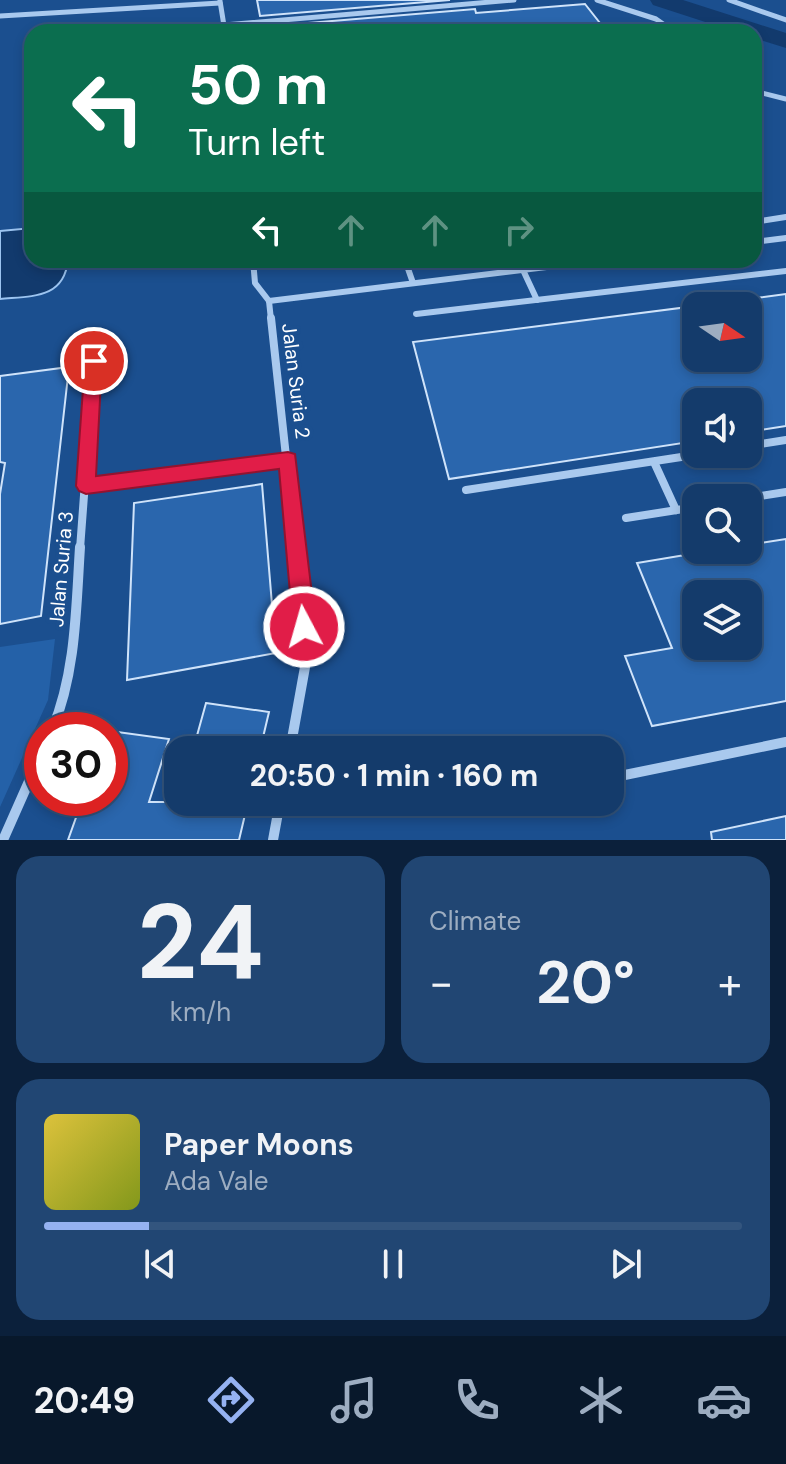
<!DOCTYPE html>
<html lang="en">
<head>
<meta charset="utf-8">
<style>
  body { margin:0; font-family:"DM Sans",sans-serif; background:#214673; color:#f1f3f6; height:100vh; display:flex; flex-direction:column; font-size:30px; white-space:nowrap }
  * { box-sizing:border-box; margin:0 }
  p { font-size:26px; color:#9dadc1 }
  .icon { flex:none; width:44px; height:44px; fill:none; stroke:currentColor; stroke-width:2; stroke-linecap:round; stroke-linejoin:round }
  .map { position:relative; height:840px; overflow:hidden }
  .details { display:flex; flex-direction:column; gap:16px; padding:16px; background:#0b203b; flex:1 }
  .details>* { flex:none }
  .guide { position:absolute; left:24px; top:24px; width:738px; height:244px; border-radius:24px; box-shadow:0 4px 12px #0003,0 0 0 2px #33557e; background:#0b6e4f; color:#fff; overflow:hidden }
  .needle { width:52px; rotate:103deg }
  .controls { position:absolute; left:682px; top:292px; display:grid; gap:16px }
  .controls a { display:grid; place-items:center; width:80px; height:80px; border-radius:16px; background:#143b6b; box-shadow:0 4px 12px #0003,0 0 0 2px #33557e; font-size:40px }
  .speed { position:absolute; left:24px; top:712px; display:flex; gap:16px; font-size:40px; font-weight:700; text-align:center }
  .speed>* { display:grid; place-content:center; width:104px; height:104px; border-radius:50%; background:#143b6b; box-shadow:0 4px 12px #0003,0 0 0 2px #33557e; line-height:1 }
  .speed .limit { border:12px solid #d22; background:#fff; color:#111 }
  .pin { position:absolute; display:grid; place-items:center; width:68px; height:68px; color:#fff; margin:-34px; border:4px solid #fff; border-radius:50%; box-shadow:0 2px 8px #0007 }
  .me { position:absolute; width:88px; margin:-44px; rotate:354deg; stroke-linejoin:round; filter:drop-shadow(0 0 6px #0008) }
  .turn { display:flex; align-items:center; gap:28px; height:168px; padding:0 32px; font-size:36px }
  .turn .icon { width:104px; height:104px; stroke-width:2.5 }
  .turn b { display:block; font-size:56px; line-height:68px }
  .lanes { display:flex; align-items:center; height:76px; padding:0 32px; background:#0003; justify-content:center; gap:40px; direction:ltr }
  .lanes .off { opacity:.35 }
  .big { font-size:60px; font-weight:700; line-height:1.1 }
  .details .tile { flex:1; display:flex; flex-direction:column; justify-content:center; gap:12px; min-width:0; padding:0 28px; border-radius:24px; background:#214673 }
  .details .dial { align-items:center; gap:0 }
  .dial b { font-size:104px; line-height:1 }
  .song { display:flex; align-items:center; gap:24px }
  .cover { width:96px; height:96px; border-radius:12px; background:linear-gradient(135deg,hsl(50 70% 55%),hsl(70 70% 35%)) }
  .played { height:8px; border-radius:4px; background:linear-gradient(90deg,#95b2f1 15%,#33557e 15%) }
  .keys { display:flex; justify-content:space-around; direction:ltr }
  .heat { display:flex; justify-content:space-between; align-items:center; font-size:44px; direction:ltr }
  .details .tiles { flex:1; display:grid; gap:16px; grid-template-columns:1fr 1fr }
  .tile:last-child { grid-column:span 2 }
  .trip { position:absolute; left:164px; top:736px; width:460px; height:80px; border-radius:24px; background:#143b6b; box-shadow:0 4px 12px #0003,0 0 0 2px #33557e; font-weight:700; line-height:80px; text-align:center }
  .tab-bar { display:flex; height:128px; justify-content:space-around; align-items:center; background:#08182b; color:#9dadc1 }
  .tab-bar .icon { width:56px; height:56px }
  .tab-bar .current { color:#95b2f1 }
  .tab-bar b { font-size:36px; color:#f1f3f6 }
  .map>svg:first-child { display:block }
</style>
</head>
<body>
<div class="map">
<svg width="786" height="840" viewBox="0 0 786 840">
  <rect width="100%" height="100%" fill="#1b4f8f"/>
  <polygon fill="#2461a8" points="55,639 48,700 0,807 0,647"/>
  <path fill="#123a6d" stroke="#9cc4f0" stroke-width="2" d="M32,228V260H68C64,299 32,296 0,299V231Z"/>
  <g fill="none" stroke-linecap="round" stroke-linejoin="round">
    <polygon fill="#123a6d" fill-rule="evenodd" points="650,0 683,0 786,33 786,48 754,38 754,32 736,32 653,5"/>
  </g>
  <g fill="#2a66ad" stroke="#cfe3fa" stroke-width="2" fill-rule="evenodd">
    <polygon points="257,0 450,0 260,16"/>
    <polygon points="585,4 607,32 262,32 261,27 475,9 476,13"/>
    <polygon points="786,294 786,426 748,432 748,402 696,402 696,441 449,479 413,342 696,306 696,358 748,358 748,299"/>
    <polygon points="69,367 41,616 0,624 0,494 5,463 0,462 0,376"/>
    <polygon points="262,484 276,653 127,680 134,503"/>
    <path d="M786,539V701L652,726L625,656L672,648L637,563L715,550H748V545ZM696,594H748V646H696Z"/>
    <polygon points="206,703 269,712 260,750 193,750"/>
    <polygon points="110,731 169,739 149,802 248,802 239,840 68,840 83,798 110,798"/>
    <polygon points="786,816 786,840 712,840 711,832"/>
  </g>
  <g fill="none" stroke-linecap="round" stroke-linejoin="round">
    <g stroke="#a9c9ee" stroke-width="5">
      <polyline points="597,0 656,19 666,26 666,32"/>
      <polyline points="729,0 786,20"/>
      <polyline points="220,1 225,32"/>
      <polyline points="0,16 220,3"/>
      <polyline points="224,25 514,0"/>
      <polyline points="754,91 786,99"/>
    </g>
    <g stroke="#a9c9ee" stroke-width="6">
      <polyline points="754,222 786,217"/>
      <polyline points="754,242 786,238"/>
      <polyline points="253,260 255,283 269,301"/>
      <polyline points="405,260 413,283"/>
      <polyline points="523,270 537,300"/>
      <polyline points="269,301 271,320"/>
      <polyline points="269,301 604,260"/>
      <polyline points="416,314 786,271"/>
    </g>
    <g stroke="#a9c9ee" stroke-width="8">
      <polyline points="271,318 296,549"/>
      <polyline points="748,446 786,440"/>
      <polyline points="654,462 676,510"/>
      <polyline points="86,486 288,460"/>
      <polyline points="466,490 701,454"/>
      <polyline points="748,498 786,492"/>
      <polyline points="626,518 696,507"/>
      <polyline points="80,549 94,361"/>
    </g>
    <g stroke="#a9c9ee" stroke-width="10">
      <path d="M52,730C76,673 76,608 80,547"/>
      <polyline points="290,750 307,656 295,547"/>
      <polyline points="610,778 786,742"/>
      <polyline points="3,840 42,752"/>
      <polyline points="273,840 280,802"/>
    </g>
  </g>
  <polygon fill="#e11d48" stroke="#92132f" stroke-width="2" points="94,354 102,361 96,476 288,452 295,454 316,627 312,634 304,637 297,634 293,627 279,469 86,494 79,491 76,486 85,361"/>
  <g text-anchor="middle" stroke-width="8" stroke-linejoin="round" paint-order="stroke">
    <g font-size="20" fill="#fff" stroke="#1b4f8f">
      <text transform="translate(296 381) rotate(83)" y="7">Jalan Suria 2</text>
      <text transform="translate(61 569) rotate(-85)" y="7">Jalan Suria 3</text>
    </g>
  </g>
</svg>
<div class="controls">
<a><svg class="needle" viewBox="-14 -14 28 28"><path d="M0-13l5 13h-10z" fill="#e53935"/><path d="M0 13l5-13h-10z" fill="#9dadc1"/></svg></a>
<a><svg class="icon" aria-label="sound" viewBox="0 0 24 24"><path d="M4 9h4l5-4v14l-5-4H4zM17 9q2 3 0 6"/></svg></a>
<a><svg class="icon" aria-label="search" viewBox="0 0 24 24"><circle cx="10" cy="10" r="6"/><path d="M15 15l6 6"/></svg></a>
<a><svg class="icon" aria-label="layers" viewBox="0 0 24 24"><path d="M12 4l9 5-9 5-9-5zM3 14l9 5 9-5"/></svg></a>
</div>
<div class="speed"><div class="limit">30</div></div>
<div class="pin" style="left:94px;top:361px;background:#d93025"><svg class="icon" aria-label="arrive" viewBox="0 0 24 24"><path d="M6 21V4h12l-3 4 3 4H6"/></svg></div>
<svg class="me" style="left:304px;top:627px" viewBox="-20 -20 40 40"><circle r="17" fill="#e11d48" stroke="#fff" stroke-width="3"/><path d="M0-11L8 9 0 5-8 9z" fill="#fff"/></svg>
<div class="trip">20:50 · 1 min · 160 m</div>
<div class="guide">
<div class="turn"><svg class="icon" aria-label="left" viewBox="0 0 24 24"><path d="M17 20v-9H6M10 6l-5 5 5 5"/></svg><div><b>50 m</b>Turn left</div></div>
<div class="lanes"><svg class="icon" aria-label="left" viewBox="0 0 24 24"><path d="M17 20v-9H6M10 6l-5 5 5 5"/></svg><svg class="icon off" aria-label="ahead" viewBox="0 0 24 24"><path d="M12 20V5M6 11l6-6 6 6"/></svg><svg class="icon off" aria-label="ahead" viewBox="0 0 24 24"><path d="M12 20V5M6 11l6-6 6 6"/></svg><svg class="icon off" aria-label="right" viewBox="0 0 24 24"><path d="M7 20v-9h11M14 6l5 5-5 5"/></svg></div>
</div>
</div>
<section class="details">
<div class="tiles">
<div class="tile dial"><b>24</b><p>km/h</p></div>
<div class="tile"><p>Climate</p>
<div class="heat"><a>−</a><b class="big">20°</b><a>+</a></div>
</div>
<div class="tile">
<div class="song"><i class="cover"></i><div><b>Paper Moons</b><p>Ada Vale</p></div></div>
<div class="played"></div>
<div class="keys"><svg class="icon" aria-label="previous" viewBox="0 0 24 24"><path d="M18 5L8 12l10 7zM5 5v14"/></svg><svg class="icon" aria-label="pause" viewBox="0 0 24 24"><path d="M8 5v14M16 5v14"/></svg><svg class="icon" aria-label="next" viewBox="0 0 24 24"><path d="M6 5l10 7-10 7zM19 5v14"/></svg></div>
</div>
</div>
</section>
<nav class="tab-bar">
<b>20:49</b>
<svg class="icon current" aria-label="directions" viewBox="0 0 24 24"><path d="M12 3l9 9-9 9-9-9zM9 14v-3h6M13 9l2 2-2 2"/></svg>
<svg class="icon" aria-label="music" viewBox="0 0 24 24"><path d="M9 18V5l10-2v13"/><circle cx="6" cy="18" r="3"/><circle cx="16" cy="16" r="3"/></svg>
<svg class="icon" aria-label="phone" viewBox="0 0 24 24"><path d="M5 4h4l2 5-3 2q2 4 5 5l2-3 5 2v4C11 20 4 13 5 4z"/></svg>
<svg class="icon" aria-label="climate" viewBox="0 0 24 24"><path d="M12 3v18M4 7l16 10M4 17L20 7"/></svg>
<svg class="icon" aria-label="car" viewBox="0 0 24 24"><path d="M5 17H2v-5l4-1 3-4h7l3 4 3 1v5h-3M9 17h6M6 11h13"/><circle cx="7" cy="17" r="2"/><circle cx="17" cy="17" r="2"/></svg>
</nav>
</body>
</html>
